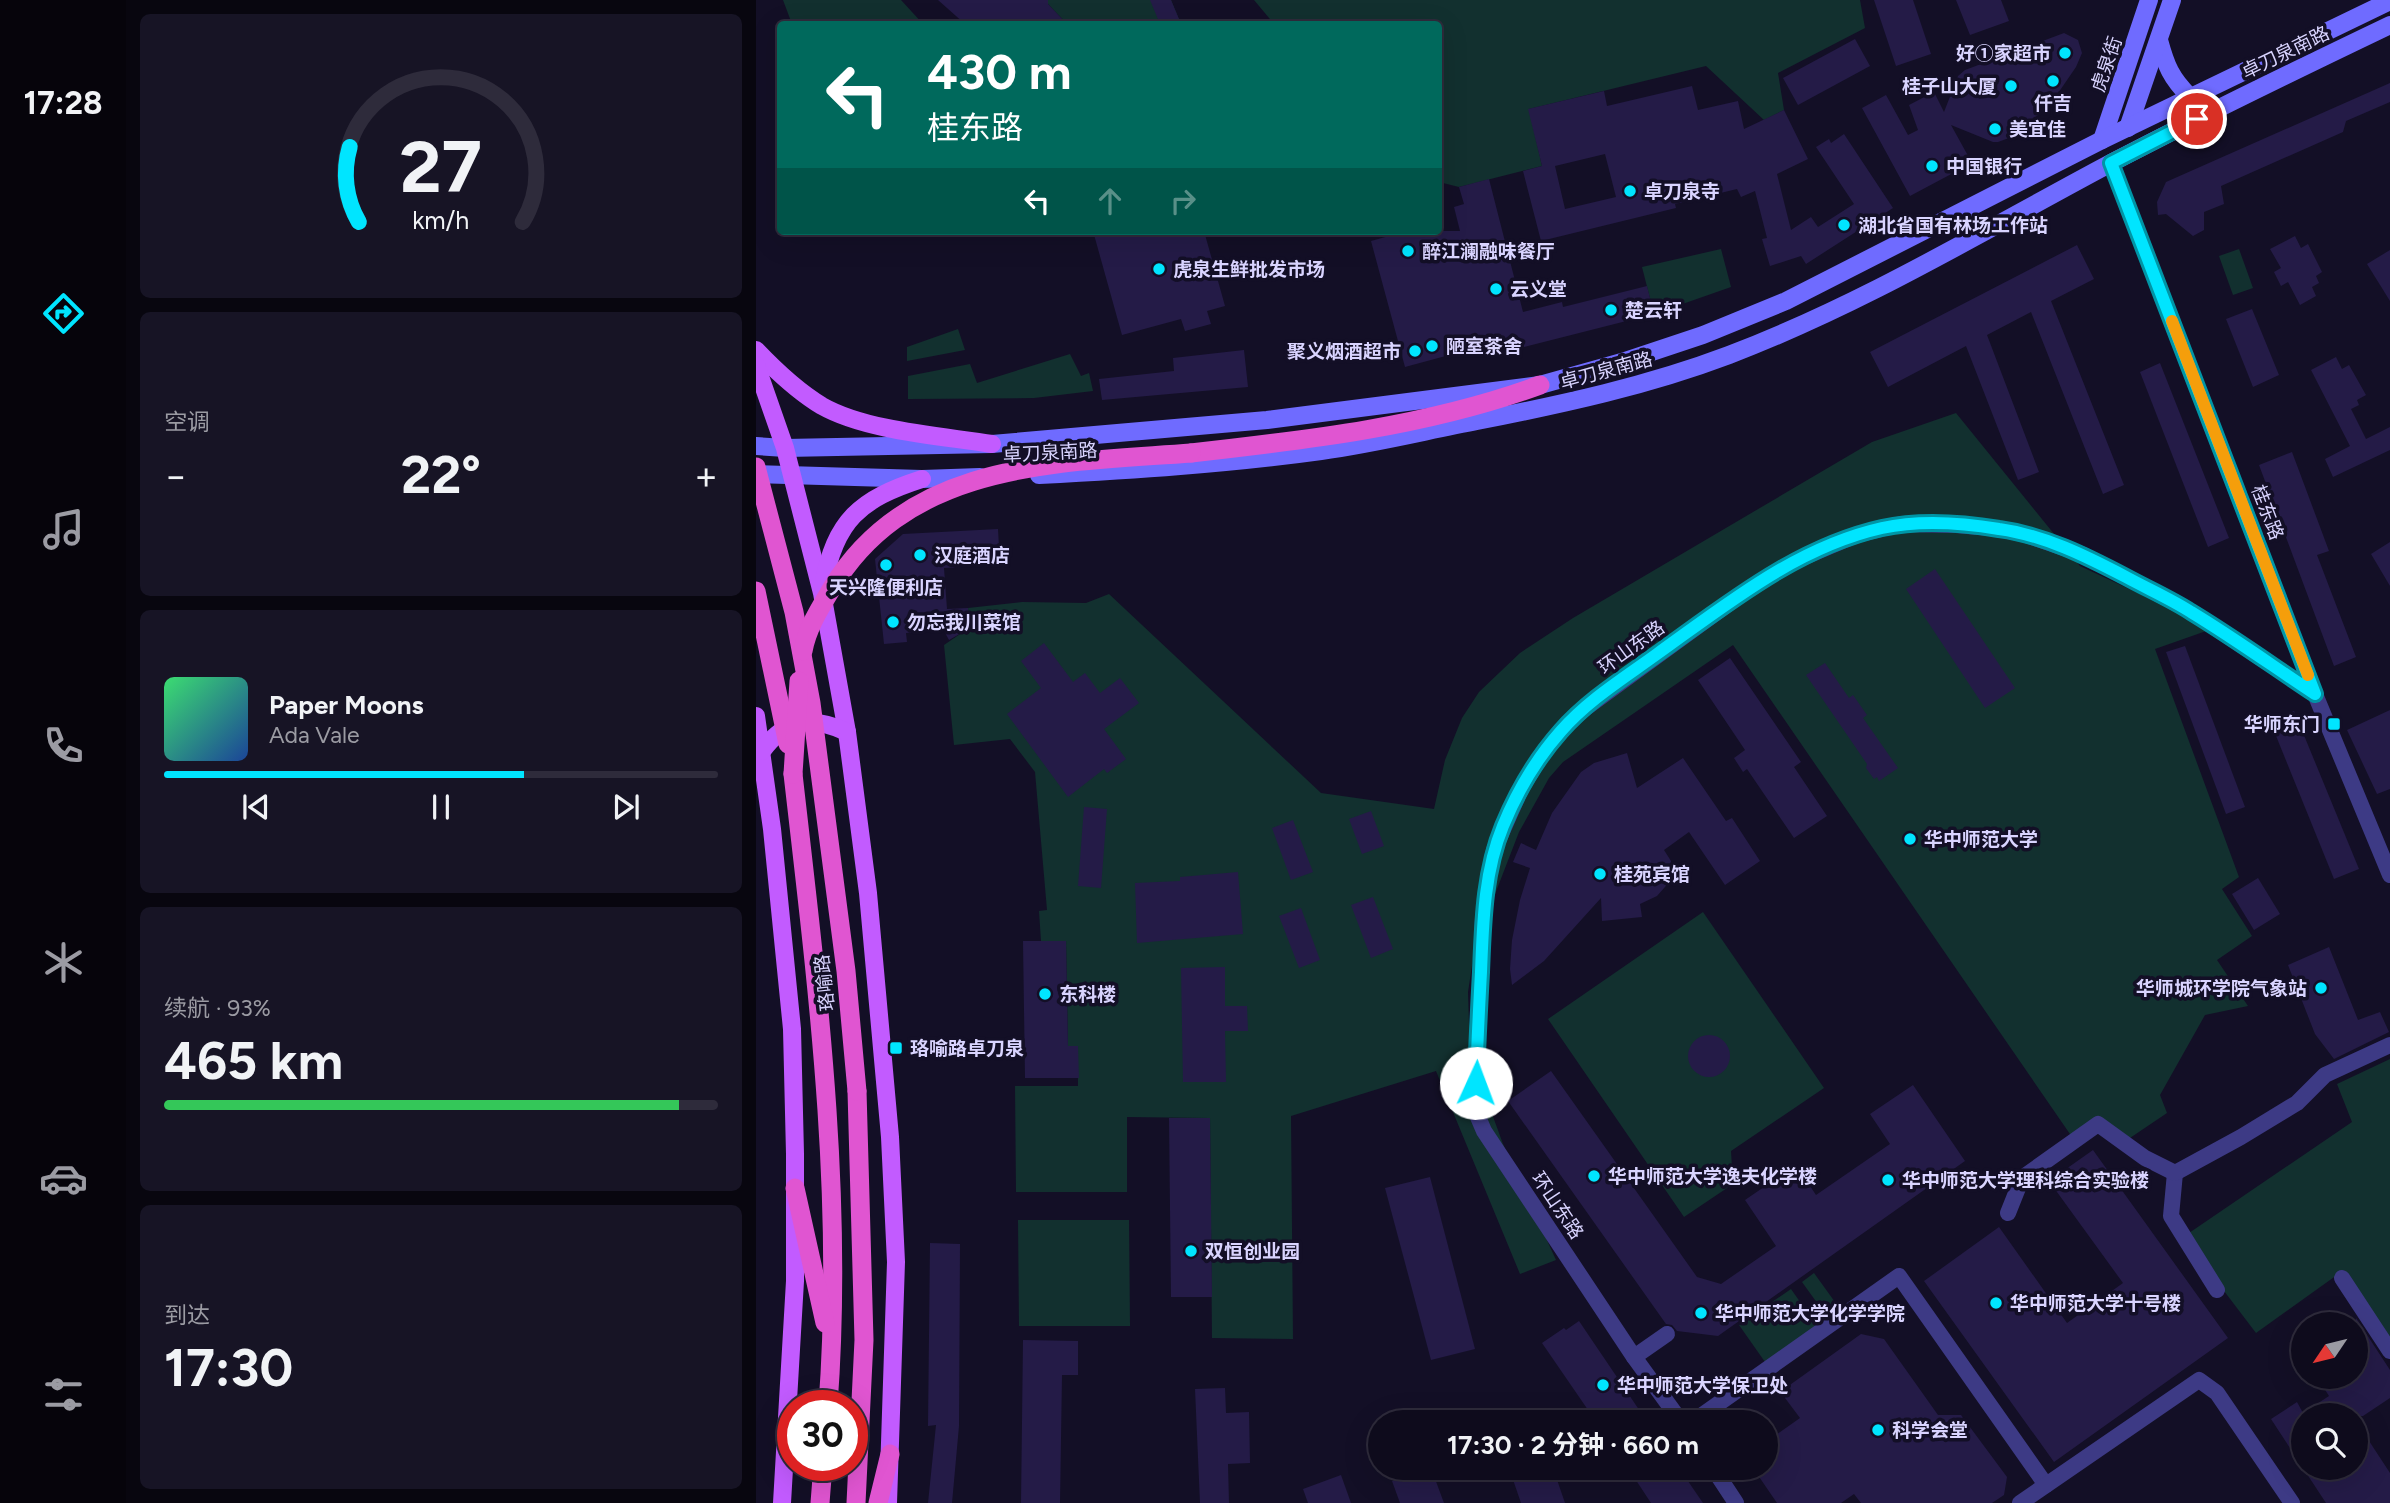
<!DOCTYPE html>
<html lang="zh">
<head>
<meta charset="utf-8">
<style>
  body { margin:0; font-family:Figtree,"Noto Sans SC",sans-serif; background:#171425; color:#f1f3f6; height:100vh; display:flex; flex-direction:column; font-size:26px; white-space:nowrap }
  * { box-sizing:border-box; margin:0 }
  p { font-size:23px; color:#9b9ba3 }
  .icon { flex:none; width:38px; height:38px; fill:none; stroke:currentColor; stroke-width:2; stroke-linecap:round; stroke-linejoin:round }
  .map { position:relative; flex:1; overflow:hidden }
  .details { display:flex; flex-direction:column; gap:14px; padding:14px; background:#08060f; width:630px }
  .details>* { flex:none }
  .guide { position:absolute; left:21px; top:21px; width:665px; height:214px; border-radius:7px; box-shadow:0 7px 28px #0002,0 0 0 2px #2e2b3b; background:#00695c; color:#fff; overflow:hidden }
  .needle { width:46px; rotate:235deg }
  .fabs { position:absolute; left:1535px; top:1312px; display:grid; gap:14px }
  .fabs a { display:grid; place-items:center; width:77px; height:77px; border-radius:50%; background:#0e0b1c; box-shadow:0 7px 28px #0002,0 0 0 2px #2e2b3b; font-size:35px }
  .speed { position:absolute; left:21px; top:1390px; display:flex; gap:14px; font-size:35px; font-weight:700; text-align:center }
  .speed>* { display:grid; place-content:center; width:91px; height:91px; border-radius:50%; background:#0e0b1c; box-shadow:0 7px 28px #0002,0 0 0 2px #2e2b3b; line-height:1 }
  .speed .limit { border:10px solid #d22; background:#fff; color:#111 }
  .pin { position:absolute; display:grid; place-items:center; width:60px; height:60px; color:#fff; margin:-30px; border:4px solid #fff; border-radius:50%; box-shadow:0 2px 7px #0007 }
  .me { position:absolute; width:77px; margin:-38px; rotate:2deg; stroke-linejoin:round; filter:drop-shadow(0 0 5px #0008) }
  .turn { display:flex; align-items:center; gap:24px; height:147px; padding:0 35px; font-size:32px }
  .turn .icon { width:91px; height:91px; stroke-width:2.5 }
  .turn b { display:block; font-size:49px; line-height:60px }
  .lanes { display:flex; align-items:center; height:66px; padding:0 35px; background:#0003; justify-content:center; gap:35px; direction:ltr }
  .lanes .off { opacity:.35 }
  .big { font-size:52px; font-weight:700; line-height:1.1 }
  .details .widget { flex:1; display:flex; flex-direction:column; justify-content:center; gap:10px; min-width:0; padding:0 24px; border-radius:10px; background:#171425 }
  .details .dial { align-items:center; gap:0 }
  .dial svg { height:182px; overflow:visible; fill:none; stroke:#2e2b3b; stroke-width:7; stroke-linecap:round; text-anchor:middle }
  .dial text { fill:#f1f3f6; stroke:none }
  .song { display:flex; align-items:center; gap:21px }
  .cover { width:84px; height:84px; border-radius:10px; background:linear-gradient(135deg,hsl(140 70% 55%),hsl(220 70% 35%)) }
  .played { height:7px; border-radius:4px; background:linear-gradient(90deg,#00e5ff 65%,#2e2b3b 65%) }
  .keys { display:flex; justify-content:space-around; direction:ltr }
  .heat { display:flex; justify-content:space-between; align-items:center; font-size:38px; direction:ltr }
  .charge { height:10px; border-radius:5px; background:linear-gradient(90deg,#34c759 93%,#2e2b3b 0) }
  .trip { position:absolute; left:612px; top:1410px; width:410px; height:70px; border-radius:35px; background:#0e0b1c; box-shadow:0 7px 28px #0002,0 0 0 2px #2e2b3b; font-weight:700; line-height:70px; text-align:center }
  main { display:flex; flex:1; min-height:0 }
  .menu { display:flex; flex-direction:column; width:126px; justify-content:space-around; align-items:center; background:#06040b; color:#9b9ba3 }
  .menu .icon { width:49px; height:49px }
  .menu .on { color:#00e5ff }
  .menu b { font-size:32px; color:#f1f3f6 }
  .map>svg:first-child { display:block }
</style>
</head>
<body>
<main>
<nav class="menu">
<b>17:28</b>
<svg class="icon on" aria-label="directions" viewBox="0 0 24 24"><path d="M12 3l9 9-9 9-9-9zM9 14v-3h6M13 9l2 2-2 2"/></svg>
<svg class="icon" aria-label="music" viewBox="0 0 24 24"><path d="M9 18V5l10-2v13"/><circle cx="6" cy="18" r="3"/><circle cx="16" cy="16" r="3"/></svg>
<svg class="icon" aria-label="phone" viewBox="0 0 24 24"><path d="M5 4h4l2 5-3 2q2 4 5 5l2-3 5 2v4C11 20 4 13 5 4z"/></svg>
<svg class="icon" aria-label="climate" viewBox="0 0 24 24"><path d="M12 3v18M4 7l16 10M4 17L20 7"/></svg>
<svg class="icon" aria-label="car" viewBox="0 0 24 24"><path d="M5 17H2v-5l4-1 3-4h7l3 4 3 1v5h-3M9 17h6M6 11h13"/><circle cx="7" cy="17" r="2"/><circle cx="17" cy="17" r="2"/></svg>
<svg class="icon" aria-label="filters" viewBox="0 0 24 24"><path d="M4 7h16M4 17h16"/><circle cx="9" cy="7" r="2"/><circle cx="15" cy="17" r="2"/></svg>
</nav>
<section class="details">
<div class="widget dial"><svg viewBox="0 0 100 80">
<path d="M14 69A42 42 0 1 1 86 69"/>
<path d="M14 69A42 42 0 0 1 10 36" stroke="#00e5ff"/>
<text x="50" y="56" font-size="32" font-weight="700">27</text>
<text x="50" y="72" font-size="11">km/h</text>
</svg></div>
<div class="widget"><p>空调</p>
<div class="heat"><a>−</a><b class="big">22°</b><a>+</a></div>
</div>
<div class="widget">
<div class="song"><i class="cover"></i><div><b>Paper Moons</b><p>Ada Vale</p></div></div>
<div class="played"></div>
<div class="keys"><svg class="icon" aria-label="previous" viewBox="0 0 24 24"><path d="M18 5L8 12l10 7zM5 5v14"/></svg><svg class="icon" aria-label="pause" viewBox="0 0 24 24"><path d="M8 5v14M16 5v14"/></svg><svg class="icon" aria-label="next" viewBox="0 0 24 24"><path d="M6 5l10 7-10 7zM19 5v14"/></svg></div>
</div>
<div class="widget"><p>续航 · 93%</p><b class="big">465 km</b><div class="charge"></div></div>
<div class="widget"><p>到达</p><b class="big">17:30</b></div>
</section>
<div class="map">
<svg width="1634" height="1503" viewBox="0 0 1634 1503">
  <rect width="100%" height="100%" fill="#130f26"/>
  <g fill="#12302f">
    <polygon points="27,0 145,0 167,24 36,24"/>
    <polygon points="292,0 415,0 425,24 311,24 292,4"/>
    <polygon points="498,0 1104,0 1109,28 1022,73 1028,110 1008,120 950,66 773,109 786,166 703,187 683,182 682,24 518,24"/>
    <polygon points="965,249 975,287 898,314 886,267"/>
    <polygon points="1483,249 1497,288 1477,295 1463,256"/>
    <polygon points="202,329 209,350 151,361 151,347"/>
    <polygon points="314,354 325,376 333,373 337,391 278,398 152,399 152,376 214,364 221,383"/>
    <polygon points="1200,413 1324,566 1431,616 1453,630 1399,649 1483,877 1466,889 1496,936 1461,960 1492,1006 1449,1015 1404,1095 1411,1113 1371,1140 1342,1120 1316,1137 977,645 807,762 793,778 763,832 719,946 712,992 713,1023 731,1100 747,1144 800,1260 764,1274 680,1071 535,1116 537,1339 456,1338 454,1118 371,1117 371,1192 260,1192 259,1086 322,1086 322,1047 312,1046 310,941 285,941 283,911 291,910 279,772 254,739 198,745 188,645 213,628 212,608 266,602 330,603 353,594 565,793 678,809 689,760 706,718 723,692 764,653 817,618 1116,442"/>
    <polygon points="947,912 1068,1088 975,1151 977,1184 928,1217 792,1019"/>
    <polygon points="1634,1059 1634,1340 1588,1270 1500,1333 1465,1287 1433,1233 1596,1122 1581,1084"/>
    <polygon points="262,1220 373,1220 374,1326 263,1326"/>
    <polygon points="1058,1273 1084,1309 1072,1318 1046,1282"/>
    <polygon points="1035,1289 1061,1326 1009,1362 983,1325"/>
  </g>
  <g fill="#241b47" fill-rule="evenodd">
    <polygon points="182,0 292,0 292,4 311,24 209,24"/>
    <polygon points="394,0 415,0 425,24 404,24"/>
    <polygon points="1118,0 1157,0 1175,54 1140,66"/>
    <polygon points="1200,0 1245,0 1253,21 1214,35"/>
    <polygon points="1308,33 1322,40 1326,53 1320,67 1296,102 1271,125 1253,138 1242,142 1237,142 1195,125 1216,163 1154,196 1106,108 1130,95 1152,135 1162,130 1153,105 1178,92 1188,112 1202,76 1209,70"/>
    <polygon points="1099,39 1114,66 1042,105 1027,78"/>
    <polygon points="1634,83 1634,102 1590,121 1587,132 1465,186 1468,204 1448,212 1448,230 1437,236 1410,214 1402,215 1401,202 1410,182"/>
    <path d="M936,86L942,110L982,101L988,129L1028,110L1052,159L1021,174L1035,230L1055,217L1062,227L1098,204L1060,147L1073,139L1075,143L1088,134L1137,208L1050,264L1045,256L1014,266L1006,239L1011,238L999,191L985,197L981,189L919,204L920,208L785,241L767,171L786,166L772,109L848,91L851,106ZM849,154L860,197L809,209L799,166Z"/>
    <polygon points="733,179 767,312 806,302 807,307 891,286 898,314 736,355 734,344 649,367 615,241 651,231 704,231 698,207 708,204 703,187"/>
    <polygon points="337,231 448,231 469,306 451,311 455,324 429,331 425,319 366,335"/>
    <polygon points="1539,236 1545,248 1552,244 1566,272 1560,276 1563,283 1556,287 1560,296 1544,305 1532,282 1525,286 1518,272 1525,268 1514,249"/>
    <polygon points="1321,245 1338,279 1295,301 1368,485 1347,494 1275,312 1231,335 1283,472 1262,480 1210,346 1132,387 1114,352"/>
    <polygon points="1634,250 1634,301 1611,264"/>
    <polygon points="1496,309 1523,375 1497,387 1470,319"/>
    <polygon points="488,350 492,387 346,400 343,379 418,371 417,358"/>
    <polygon points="1580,357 1586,369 1593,365 1610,395 1601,400 1603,405 1595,409 1610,439 1634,427 1634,450 1577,477 1569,459 1594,446 1555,370"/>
    <polygon points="1404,363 1473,538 1452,547 1384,372"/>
    <polygon points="1536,452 1573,551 1561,555 1600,657 1578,666 1503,465"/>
    <polygon points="242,529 244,565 188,568 191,609 212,608 214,628 193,640 187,629 150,633 151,642 128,644 119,559 147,534"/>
    <polygon points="1634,542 1634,586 1615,554"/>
    <polygon points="1179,569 1259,688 1229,708 1150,589"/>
    <polygon points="288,643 317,682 329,673 344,693 364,678 383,703 348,729 370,759 351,773 348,769 312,797 251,714 285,688 265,661"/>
    <polygon points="1429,646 1489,807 1470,814 1410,652"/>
    <polygon points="974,658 1045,762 1038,767 1071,816 1038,838 991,769 987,772 978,758 989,750 942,680"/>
    <polygon points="1069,663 1093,698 1097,695 1111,715 1107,718 1142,768 1123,781 1121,777 1118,779 1110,768 1111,764 1050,675"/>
    <polygon points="1634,710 1634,789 1621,794 1591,730"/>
    <polygon points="1538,711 1603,869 1578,879 1514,721"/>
    <polygon points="871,753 881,788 927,758 970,821 976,818 1004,861 969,885 933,832 908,850 915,861 916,879 901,896 884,904 886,917 846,921 845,898 788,961 756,985 754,969 756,940 764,900 774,868 757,862 765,843 780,850 796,813 825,772 838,763"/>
    <polygon points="328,807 351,809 345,888 322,886"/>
    <polygon points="615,811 628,846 606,854 593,819"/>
    <polygon points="537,820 557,872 535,880 516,828"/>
    <polygon points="482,872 487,934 381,943 379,883 424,881 424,877"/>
    <polygon points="1502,878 1524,914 1498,930 1476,894"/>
    <polygon points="617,897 637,949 615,958 595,905"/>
    <polygon points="545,908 564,960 543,968 523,916"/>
    <polygon points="267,941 310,941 312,1046 322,1046 323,1078 269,1078"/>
    <polygon points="1573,947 1602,1020 1624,1012 1633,1032 1578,1059 1559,1034 1532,965"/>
    <polygon points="469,967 469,1006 491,1006 492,1031 469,1031 470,1082 427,1082 425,968"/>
    <circle cx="953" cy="1056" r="21"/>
    <polygon points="795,1071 941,1277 965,1284 1020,1246 989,1200 1040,1165 1060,1195 1134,1144 1114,1114 1157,1085 1209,1161 962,1336 921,1331 916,1325 910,1324 752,1101"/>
    <polygon points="413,1118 454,1118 456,1297 415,1297"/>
    <polygon points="1337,1150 1472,1338 1298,1462 1168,1281 1243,1227 1311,1323 1367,1283 1293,1181"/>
    <polygon points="674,1177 719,1349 675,1360 629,1188"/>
    <polygon points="174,1243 204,1244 203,1426 196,1503 172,1503 180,1425 172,1426"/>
    <polygon points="1600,1318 1634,1370 1634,1398 1607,1416 1547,1416 1547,1468 1515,1419 1541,1402 1547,1413 1573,1396 1561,1377 1600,1377"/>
    <polygon points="823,1321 892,1423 841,1423 786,1343 808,1328 810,1330"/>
    <polygon points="1105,1334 1128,1339 1182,1415 1205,1415 1251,1477 1248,1495 1236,1503 1105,1503 1098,1494 1085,1503 1021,1503 997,1468 1010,1468 1010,1442 1044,1418 1029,1398 1031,1387"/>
    <polygon points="267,1340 322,1341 322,1375 306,1375 304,1503 265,1503"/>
    <polygon points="469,1388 470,1413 493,1412 494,1463 472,1464 473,1503 444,1503 439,1389"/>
    <polygon points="1600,1421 1634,1473 1634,1503 1570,1503 1547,1468 1600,1468"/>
    <polygon points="648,1468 675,1468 688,1503 644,1503 636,1481 650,1475"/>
    <polygon points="753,1468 797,1468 809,1503 765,1503"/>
    <polygon points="872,1468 923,1468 947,1503 895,1503"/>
    <polygon points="585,1475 595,1503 552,1503 547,1489"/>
  </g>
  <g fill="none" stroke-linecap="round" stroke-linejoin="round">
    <g stroke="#3d3a85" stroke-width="16">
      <polyline points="1355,163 1559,694 1634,875"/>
      <polyline points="1419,1173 1415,1216 1461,1290"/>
      <polyline points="1252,1213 1266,1178 1342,1124 1389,1158 1419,1173 1485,1137 1541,1103 1569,1075 1634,1045"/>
      <polyline points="1586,1278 1634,1351"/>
      <polyline points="878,1357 911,1334"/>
      <polyline points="926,1423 878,1357 728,1131 722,1117 719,1103 727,917 733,876 738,850 765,789 785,756 805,730 827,710 990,591 1037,562 1101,535 1145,524 1200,525 1245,529 1270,535 1328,555 1434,611 1559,694"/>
      <polyline points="935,1423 1143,1276 1290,1485"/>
      <polyline points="957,1468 980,1503"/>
      <polyline points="1264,1503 1443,1380 1461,1393 1536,1503"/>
    </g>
    <g stroke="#6f6bff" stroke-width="18">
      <path d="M1403,40C1410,66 1415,78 1434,97"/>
      <polyline points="1372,128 1416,0"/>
      <polyline points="1346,140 1393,0"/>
      <polyline points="0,446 29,448 236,444 511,420 784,385 866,362 947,335 1030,301 1346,140 1634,1"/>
      <polyline points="0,474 166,479 224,477"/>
      <path d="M283,475C377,470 471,464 565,451C617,444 669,431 721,421C807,404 891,386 973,355C1107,304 1229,230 1355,163C1447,115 1540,70 1634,25"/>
    </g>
    <g stroke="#c25bff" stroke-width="18">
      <path d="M0,350C20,371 41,391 66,406C110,431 186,436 236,444"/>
      <polyline points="0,365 29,448 66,593 91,732 112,893 134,1137 140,1262 132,1503"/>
      <path d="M67,586C79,520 104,499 166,479"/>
      <polyline points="0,716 16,829 36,1029 39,1154 39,1281 26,1503"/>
      <path d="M6,751C30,718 56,716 91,732"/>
    </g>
    <g stroke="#e055d1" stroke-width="19">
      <path d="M435,453C552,440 673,426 784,385"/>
      <path d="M37,774C61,984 88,1194 72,1405"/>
      <polyline points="39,1188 69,1323"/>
      <polyline points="64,1503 67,1465"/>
      <polyline points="100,1503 108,1340 101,1091"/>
      <polyline points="122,1503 134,1454"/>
    </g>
    <g stroke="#e055d1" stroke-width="19">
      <polyline points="0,467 38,612 55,703 90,971 101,1091"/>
      <polyline points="0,591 32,744"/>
      <path d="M47,651C51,628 64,608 76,588C153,460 304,463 435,453"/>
      <polyline points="37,774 43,681"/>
    </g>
  </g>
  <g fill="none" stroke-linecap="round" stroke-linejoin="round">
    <defs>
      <path id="route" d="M720,1083C721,1046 723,1009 725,972C727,922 728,872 747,826C761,792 781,758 805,731C832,700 868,678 901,654C971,604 1041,547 1126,528C1163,520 1207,523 1243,529C1288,535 1330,556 1370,577C1392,589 1415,599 1435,612C1478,638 1518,667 1559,694L1355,163L1441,119"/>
    </defs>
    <use href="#route" stroke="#0095a6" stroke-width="18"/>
    <use href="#route" stroke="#00e5ff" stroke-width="12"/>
    <polyline stroke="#f59e0b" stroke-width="12" points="1416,321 1552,675"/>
  </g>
  <g fill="#00e5ff" stroke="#130f26" stroke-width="2.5">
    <circle cx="1309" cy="53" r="7"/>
    <circle cx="1297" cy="81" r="7"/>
    <circle cx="1255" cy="86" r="7"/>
    <circle cx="1239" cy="129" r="7"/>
    <circle cx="1176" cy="166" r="7"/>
    <circle cx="874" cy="191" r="7"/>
    <circle cx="1088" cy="225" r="7"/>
    <circle cx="652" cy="251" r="7"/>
    <circle cx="403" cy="269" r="7"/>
    <circle cx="740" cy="289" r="7"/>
    <circle cx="855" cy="310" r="7"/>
    <circle cx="676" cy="346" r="7"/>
    <circle cx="659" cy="351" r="7"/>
    <circle cx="164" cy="555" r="7"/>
    <circle cx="130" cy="565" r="7"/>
    <circle cx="137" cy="622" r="7"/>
    <rect x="1571" y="717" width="14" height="14" rx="3.5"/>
    <circle cx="1154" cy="839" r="7"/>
    <circle cx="844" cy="874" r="7"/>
    <circle cx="1565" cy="988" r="7"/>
    <circle cx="289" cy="994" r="7"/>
    <rect x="133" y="1041" width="14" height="14" rx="3.5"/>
    <circle cx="838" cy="1176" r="7"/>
    <circle cx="1132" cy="1180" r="7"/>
    <circle cx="435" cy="1251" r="7"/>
    <circle cx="1240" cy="1303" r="7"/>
    <circle cx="945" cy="1313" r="7"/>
    <circle cx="847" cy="1385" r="7"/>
    <circle cx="1122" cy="1430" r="7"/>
  </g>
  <g text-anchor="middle" stroke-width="7" stroke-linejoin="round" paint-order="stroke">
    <g font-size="19" fill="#d9d4ff" stroke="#130f26">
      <text transform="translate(1529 52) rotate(-26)" y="7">卓刀泉南路</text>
      <text transform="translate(1350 64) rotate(-71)" y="7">虎泉街</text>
      <text transform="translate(850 370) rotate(-15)" y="7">卓刀泉南路</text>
      <text transform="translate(294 452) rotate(-3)" y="7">卓刀泉南路</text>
      <text transform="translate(1512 512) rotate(69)" y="7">桂东路</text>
      <text transform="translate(875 647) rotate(-36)" y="7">环山东路</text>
      <text transform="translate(68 983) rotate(-96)" y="7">珞喻路</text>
      <text transform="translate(802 1205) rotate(56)" y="7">环山东路</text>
    </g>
    <g font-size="19" font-weight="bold" fill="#d9d4ff" stroke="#130f26" text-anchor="start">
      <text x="1295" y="60" text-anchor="end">好①家超市</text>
      <text x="1241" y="93" text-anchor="end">桂子山大厦</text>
      <text x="1297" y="110" text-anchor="middle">仟吉</text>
      <text x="1253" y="136">美宜佳</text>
      <text x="1190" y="173">中国银行</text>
      <text x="888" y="198">卓刀泉寺</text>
      <text x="1102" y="232">湖北省国有林场工作站</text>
      <text x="666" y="258">醉江澜融味餐厅</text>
      <text x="417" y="276">虎泉生鲜批发市场</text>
      <text x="754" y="296">云义堂</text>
      <text x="869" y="317">楚云轩</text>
      <text x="690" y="353">陋室茶舍</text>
      <text x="645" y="358" text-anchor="end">聚义烟酒超市</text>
      <text x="178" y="562">汉庭酒店</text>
      <text x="130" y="594" text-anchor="middle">天兴隆便利店</text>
      <text x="151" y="629">勿忘我川菜馆</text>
      <text x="1564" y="731" text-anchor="end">华师东门</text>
      <text x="1168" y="846">华中师范大学</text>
      <text x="858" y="881">桂苑宾馆</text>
      <text x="1551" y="995" text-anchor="end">华师城环学院气象站</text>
      <text x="303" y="1001">东科楼</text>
      <text x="154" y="1055">珞喻路卓刀泉</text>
      <text x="852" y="1183">华中师范大学逸夫化学楼</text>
      <text x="1146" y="1187">华中师范大学理科综合实验楼</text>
      <text x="449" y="1258">双恒创业园</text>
      <text x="1254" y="1310">华中师范大学十号楼</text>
      <text x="959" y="1320">华中师范大学化学学院</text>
      <text x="861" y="1392">华中师范大学保卫处</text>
      <text x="1136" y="1437">科学会堂</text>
    </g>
  </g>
</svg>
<div class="fabs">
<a><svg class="needle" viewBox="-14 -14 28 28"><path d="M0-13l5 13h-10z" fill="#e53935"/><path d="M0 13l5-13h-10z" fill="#9b9ba3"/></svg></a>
<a><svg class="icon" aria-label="search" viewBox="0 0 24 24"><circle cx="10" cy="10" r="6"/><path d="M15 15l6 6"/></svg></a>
</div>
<div class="speed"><div class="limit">30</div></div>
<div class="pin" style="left:1441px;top:119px;background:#d93025"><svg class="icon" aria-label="arrive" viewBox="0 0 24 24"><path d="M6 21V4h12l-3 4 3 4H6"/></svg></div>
<svg class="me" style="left:720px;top:1083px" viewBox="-20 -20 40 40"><circle r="19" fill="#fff"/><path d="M0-13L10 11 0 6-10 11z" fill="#00e5ff"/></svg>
<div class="trip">17:30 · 2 分钟 · 660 m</div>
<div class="guide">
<div class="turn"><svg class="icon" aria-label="left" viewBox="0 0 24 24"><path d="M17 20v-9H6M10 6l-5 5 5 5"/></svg><div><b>430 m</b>桂东路</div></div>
<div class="lanes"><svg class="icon" aria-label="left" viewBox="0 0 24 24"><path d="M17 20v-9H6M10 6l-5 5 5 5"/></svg><svg class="icon off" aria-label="ahead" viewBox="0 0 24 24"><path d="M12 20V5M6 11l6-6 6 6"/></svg><svg class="icon off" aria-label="right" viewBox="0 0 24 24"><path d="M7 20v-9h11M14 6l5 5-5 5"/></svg></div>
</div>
</div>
</main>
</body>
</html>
